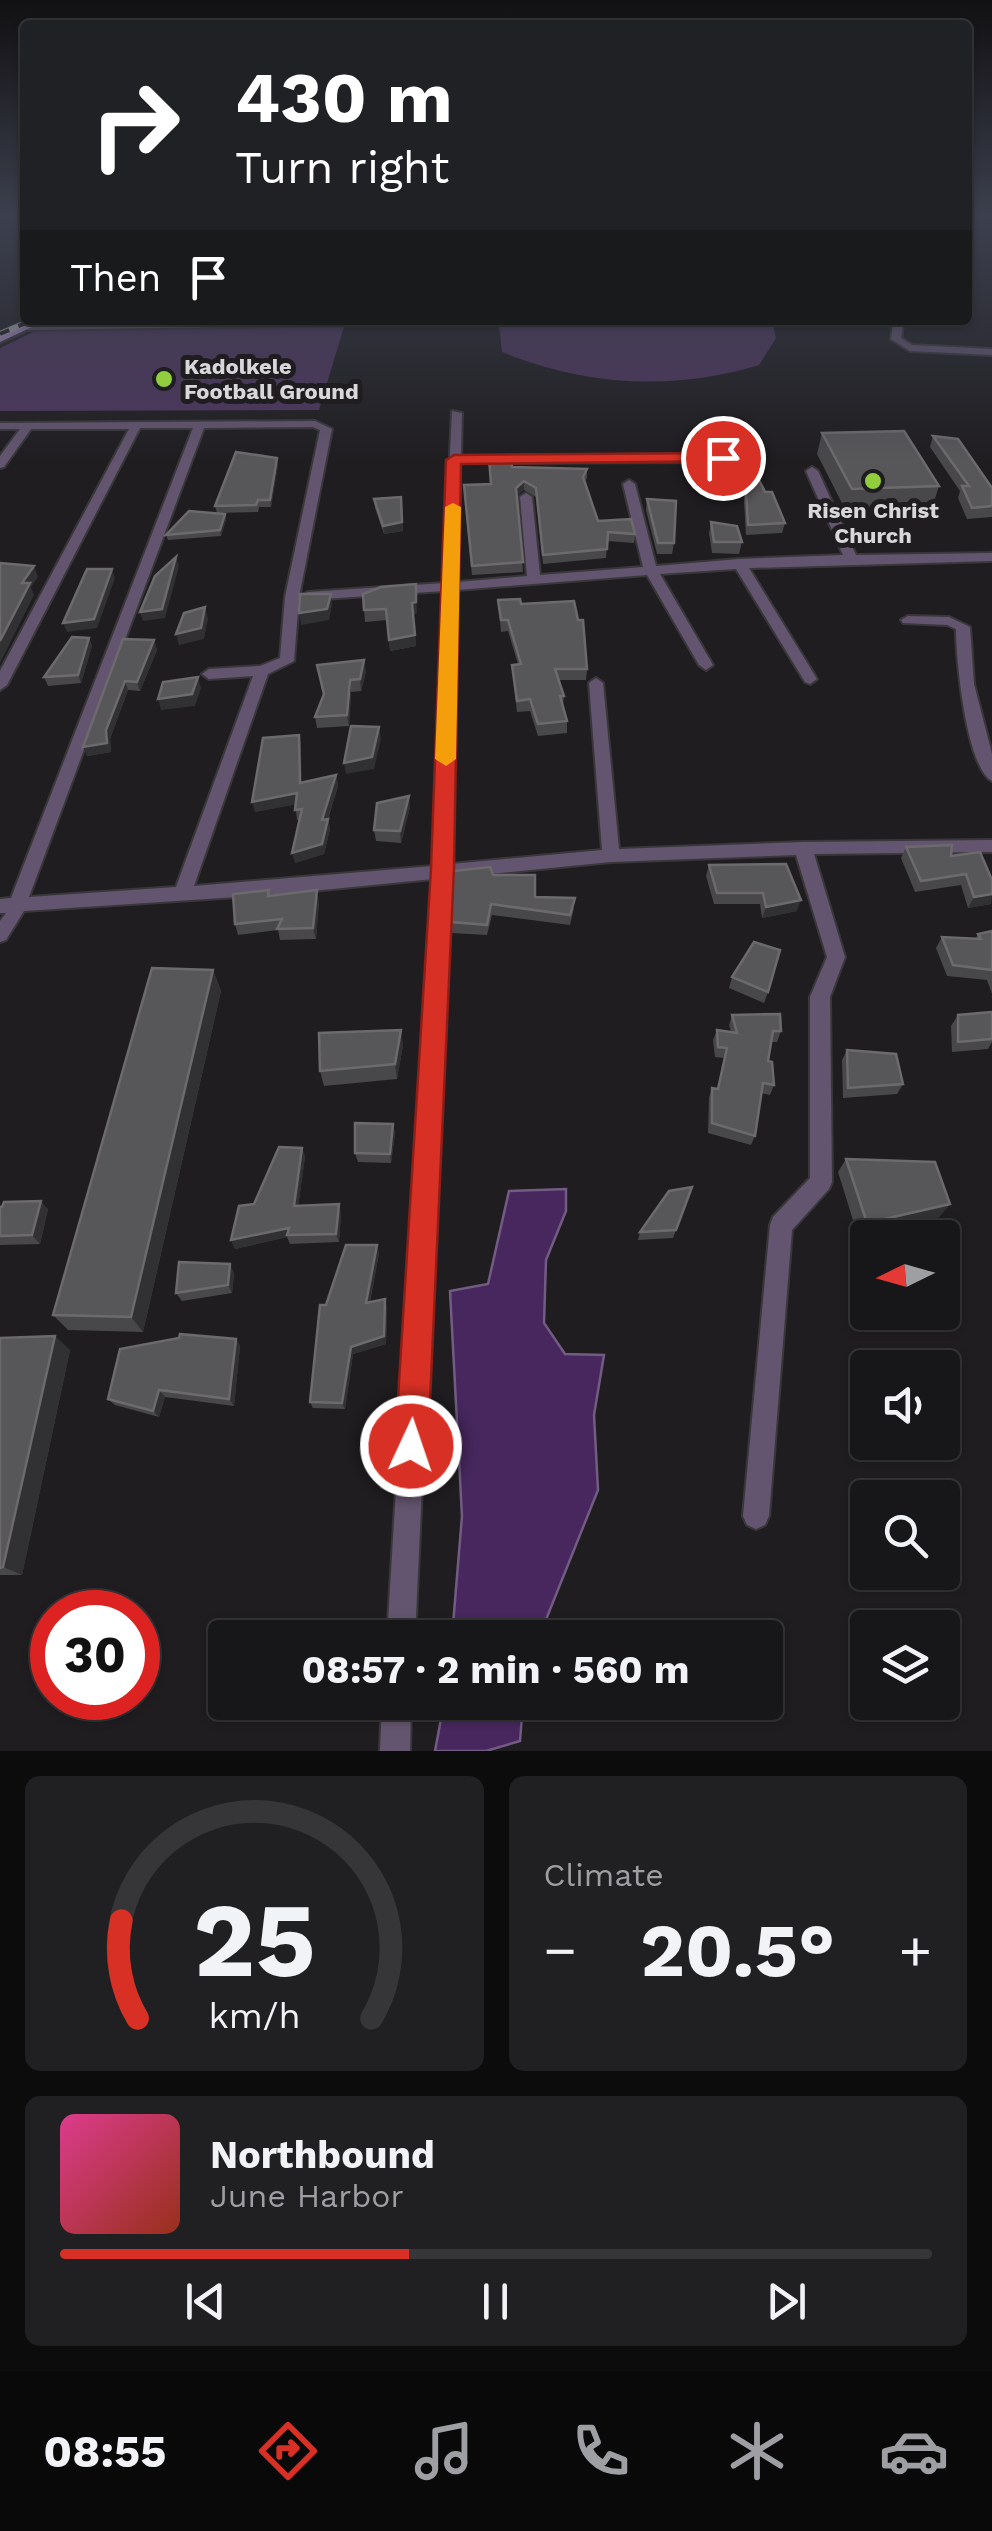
<!DOCTYPE html>
<html lang="en">
<head>
<meta charset="utf-8">
<style>
  body { margin:0; font-family:"Work Sans",sans-serif; background:#201f21; color:#f1f3f6; height:100vh; display:flex; flex-direction:column; font-size:38px; white-space:nowrap }
  * { box-sizing:border-box; margin:0 }
  p { font-size:32px; color:#9e9fa2 }
  .icon { flex:none; width:55px; height:55px; fill:none; stroke:currentColor; stroke-width:2; stroke-linecap:round; stroke-linejoin:round }
  .map { position:relative; height:1751px; overflow:hidden }
  .sheet { display:flex; flex-direction:column; gap:25px; padding:25px; background:#0d0c0d; flex:1 }
  .sheet>* { flex:none }
  .guide { position:absolute; left:20px; top:20px; width:952px; height:305px; border-radius:10px; box-shadow:0 2px 8px #0004,0 0 0 2px #363537; background:#202124; color:#fff; overflow:hidden }
  .needle { width:65px; rotate:265deg }
  .buttons { position:absolute; left:850px; top:1220px; display:grid; gap:20px }
  .buttons a { display:grid; place-items:center; width:110px; height:110px; border-radius:10px; background:#171618; box-shadow:0 2px 8px #0004,0 0 0 2px #363537; font-size:50px }
  .speed { position:absolute; left:30px; top:1590px; display:flex; gap:20px; font-size:50px; font-weight:700; text-align:center }
  .speed>* { display:grid; place-content:center; width:130px; height:130px; border-radius:50%; background:#171618; box-shadow:0 2px 8px #0004,0 0 0 2px #363537; line-height:1 }
  .speed .limit { border:15px solid #d22; background:#fff; color:#111 }
  .pin { position:absolute; display:grid; place-items:center; width:85px; height:85px; color:#fff; margin:-42px; border:5px solid #fff; border-radius:50%; box-shadow:0 2px 10px #0007 }
  .me { position:absolute; width:110px; margin:-55px; rotate:3deg; stroke-linejoin:round; filter:drop-shadow(0 0 8px #0008) }
  .turn { display:flex; align-items:center; gap:35px; height:210px; padding:0 50px; font-size:45px }
  .turn .icon { width:130px; height:130px; stroke-width:2.5 }
  .turn b { display:block; font-size:70px; line-height:85px }
  .then { display:flex; align-items:center; height:95px; padding:0 50px; background:#0003; gap:20px; font-size:38px }
  .big { font-size:75px; font-weight:700; line-height:1.1 }
  .sheet .tile { flex:1; display:flex; flex-direction:column; justify-content:center; gap:15px; min-width:0; padding:0 35px; border-radius:15px; background:#201f21 }
  .sheet .dial { align-items:center; gap:0 }
  .dial svg { height:260px; overflow:visible; fill:none; stroke:#363537; stroke-width:7; stroke-linecap:round; text-anchor:middle }
  .dial text { fill:#f1f3f6; stroke:none }
  .song { display:flex; align-items:center; gap:30px }
  .cover { width:120px; height:120px; border-radius:15px; background:linear-gradient(135deg,hsl(330 70% 55%),hsl(10 70% 35%)) }
  .played { height:10px; border-radius:5px; background:linear-gradient(90deg,#d93025 40%,#363537 40%) }
  .keys { display:flex; justify-content:space-around; direction:ltr }
  .heat { display:flex; justify-content:space-between; align-items:center; font-size:55px; direction:ltr }
  .sheet .tiles { flex:1; display:grid; gap:25px; grid-template-columns:1fr 1fr }
  .tile:last-child { grid-column:span 2 }
  .trip { position:absolute; left:208px; top:1620px; width:575px; height:100px; border-radius:10px; background:#171618; box-shadow:0 2px 8px #0004,0 0 0 2px #363537; font-weight:700; line-height:100px; text-align:center }
  .tabs { display:flex; height:160px; justify-content:space-around; align-items:center; background:#09090a; color:#9e9fa2 }
  .tabs .icon { width:70px; height:70px }
  .tabs .current { color:#d93025 }
  .tabs b { font-size:45px; color:#f1f3f6 }
  .map>svg:first-child { display:block }
</style>
</head>
<body>
<div class="map">
<svg width="992" height="1751" viewBox="0 0 992 1751">
  <rect width="100%" height="100%" fill="#1f1d20"/>
  <g fill="#4d365d">
    <polygon points="346,320 319,410 0,411 0,348 54,322"/>
    <path d="M504,320H772L776,338L759,365C674,391 585,386 502,352L499,324Z"/>
  </g>
  <g fill="#47275e" stroke="#725c83" stroke-width="2.5">
    <polygon points="566,1189 566,1211 546,1260 544,1323 565,1354 604,1355 594,1415 598,1490 539,1637 452,1637 462,1516 450,1291 488,1284 509,1191"/>
    <polygon points="444,1703 523,1703 520,1741 486,1751 435,1751"/>
  </g>
  <g fill="none" stroke-linecap="round" stroke-linejoin="round">
    <defs>
      <g id="street">
        <polygon points="283,320 474,320 469,323 28,330 23,327 28,324"/>
        <polygon points="890,320 900,320 903,325 901,338 912,345 992,349 992,355 910,351 891,339 893,325"/>
        <path d="M452,411L462,413L461,456L723,454L729,458L723,462L460,463L458,582L527,576L520,497L526,493L532,497L540,575L643,567L623,484L629,480L635,484L656,566L739,559L843,555L806,471L812,467L818,471L856,555L992,553V561L749,568L817,679L810,684L805,682L736,569L660,574L713,665L706,670L699,665L647,575L457,590L451,864L602,850L589,683L596,678L603,683L619,849L803,842L992,840V852L814,854L845,957L830,997L832,1182L829,1189L792,1230L769,1516L765,1525L756,1529L747,1525L743,1516L770,1225L773,1217L810,1178V997L827,957L796,855L611,862L450,878L415,1638H387L433,879L282,894L24,911L6,940L0,942V921L6,913H0V899L11,898L193,428H140L7,685L0,690V671L129,429H31L4,467L0,468V456L20,429H0V423L315,421L332,429L299,597L294,661L268,674L194,886L433,866L444,591L308,600L301,596L308,592L444,583ZM313,427L320,430L285,597L280,658L260,666L209,669L202,674L209,679L253,676L176,887L29,897L204,428Z"/>
        <path d="M908,616L949,617L970,627L974,684L992,754V781C966,767 956,659 956,629L947,625L903,623L901,620Z"/>
        <polygon points="382,1702 411,1702 410,1751 380,1751"/>
      </g>
      <polygon id="primary" points="28,320 47,320 0,342 0,333"/>
    </defs>
    <use href="#street" stroke="#39373a" stroke-width="4"/>
    <use href="#primary" stroke="#39373a" stroke-width="5"/>
    <use href="#street" fill="#63556f" fill-rule="evenodd"/>
    <use href="#primary" fill="#aa8cc1" fill-rule="evenodd"/>
    <defs>
      <polyline id="rail" points="0,334 33,320"/>
    </defs>
    <use href="#rail" stroke="#b2b1b3" stroke-width="6"/>
    <use href="#rail" stroke="#1f1d20" stroke-width="4" stroke-dasharray="10" stroke-linecap="butt"/>
  </g>
  <g fill="#48474a">
    <polygon points="725,423 785,523 782,533 746,535 743,485 733,485 729,463 730,455 727,452 723,433"/>
    <polygon points="822,433 939,486 932,508 846,511 817,454"/>
    <polygon points="933,436 992,488 992,517 967,519 958,498 960,491 930,447"/>
    <polygon points="278,465 271,507 259,507 258,512 217,513 215,506"/>
    <polygon points="512,467 587,469 587,478 584,482 598,521 635,534 634,543 607,541 606,558 543,564 536,497 524,490 517,496 523,572 472,575 464,494 490,484"/>
    <polygon points="401,497 403,531 384,534 375,508 374,499"/>
    <polygon points="647,499 674,543 672,554 657,554 646,510"/>
    <polygon points="225,514 226,520 221,536 168,540 166,535"/>
    <polygon points="711,522 742,542 739,554 712,553 709,533"/>
    <polygon points="363,594 417,613 413,614 416,646 390,651 387,620 365,622"/>
    <polygon points="498,600 521,604 587,669 586,680 559,680 564,696 563,707 567,721 567,733 538,736 530,711 517,712 512,665 518,664 508,631 501,632"/>
    <polygon points="89,638 92,646 81,683 48,686 44,677"/>
    <polygon points="123,639 154,640 157,650 140,691 128,690 110,739 111,752 87,756"/>
    <polygon points="317,665 366,671 361,691 351,692 349,726 317,728 315,717 323,695"/>
    <polygon points="299,735 301,745 301,782 336,775 338,786 328,819 330,829 324,854 295,863 300,820 297,820 295,804 255,812"/>
    <polygon points="410,807 401,843 376,841 374,830"/>
    <polygon points="906,847 951,856 991,904 968,908 961,885 915,892 901,858"/>
    <polygon points="709,865 797,911 762,918 760,904 714,904 706,876"/>
    <polygon points="493,875 535,897 574,908 570,925 492,915 487,935 451,933 451,922"/>
    <polygon points="269,890 271,896 319,901 316,939 280,940 278,930 238,935 235,924"/>
    <polygon points="992,931 992,994 987,980 947,976 936,948 942,937 975,939 978,934"/>
    <polygon points="213,970 221,991 143,1332 68,1330 53,1315"/>
    <polygon points="732,977 768,992 764,1003 729,988"/>
    <polygon points="992,1012 992,1042 988,1049 952,1052 951,1026 958,1015"/>
    <polygon points="732,1015 781,1031 777,1042 771,1042 768,1061 774,1085 770,1095 761,1093 755,1136 751,1145 708,1133 709,1098 712,1088 717,1089 724,1058 715,1057 713,1040 717,1030 731,1032 729,1025"/>
    <polygon points="403,1045 397,1079 324,1086 320,1071"/>
    <polygon points="847,1050 903,1084 897,1094 843,1098 842,1060"/>
    <polygon points="393,1124 395,1133 391,1163 358,1162 355,1153"/>
    <polygon points="302,1148 305,1157 298,1206 341,1213 339,1242 290,1244 287,1237 235,1249 231,1240 254,1204"/>
    <polygon points="846,1159 950,1204 939,1217 858,1236 838,1172"/>
    <polygon points="692,1187 673,1238 638,1240 640,1232"/>
    <polygon points="0,1207 48,1209 40,1244 0,1245"/>
    <polygon points="379,1253 370,1302 387,1307 386,1344 353,1354 345,1409 313,1408 310,1402 326,1305"/>
    <polygon points="234,1273 232,1293 182,1301 176,1293"/>
    <polygon points="0,1338 70,1350 22,1575 0,1575"/>
    <polygon points="236,1339 240,1346 234,1406 165,1397 159,1417 115,1405 108,1399"/>
  </g>
  <g fill="#313033">
    <polygon points="277,458 278,465 271,507 270,500"/>
    <polygon points="524,481 524,490 516,497 516,488"/>
    <polygon points="225,514 226,520 221,536 220,530"/>
    <polygon points="402,522 403,531 384,534 383,526"/>
    <polygon points="176,557 179,566 165,618 143,621 140,612"/>
    <polygon points="34,566 38,577 31,587 34,595 0,663 0,641 22,583"/>
    <polygon points="112,569 115,578 97,628 67,632 63,623"/>
    <polygon points="416,584 417,613 413,614 412,603"/>
    <polygon points="331,594 332,605 329,620 301,625 299,613"/>
    <polygon points="205,607 208,619 204,639 179,645 176,634"/>
    <polygon points="415,635 416,646 390,651 389,640"/>
    <polygon points="89,638 92,646 81,683 78,675"/>
    <polygon points="154,640 157,650 140,691 137,682"/>
    <polygon points="364,660 366,671 361,691 360,679"/>
    <polygon points="198,677 201,688 195,706 161,710 158,699"/>
    <polygon points="350,680 351,692 349,726 347,715"/>
    <polygon points="125,681 128,690 110,739 111,752 87,756 83,747 106,730"/>
    <polygon points="379,727 381,739 374,769 346,774 344,763"/>
    <polygon points="299,735 301,745 302,793 300,783"/>
    <polygon points="336,775 338,786 324,830 322,820"/>
    <polygon points="297,793 299,804 255,812 252,802"/>
    <polygon points="409,796 410,807 401,843 400,831"/>
    <polygon points="328,819 330,829 324,854 295,863 292,853"/>
    <polygon points="317,890 319,901 316,939 313,928"/>
    <polygon points="992,894 991,904 968,908 974,897"/>
    <polygon points="801,900 797,911 762,918 766,907"/>
    <polygon points="213,970 221,991 143,1332 131,1317"/>
    <polygon points="401,1030 403,1045 397,1079 395,1064"/>
    <polygon points="393,1124 395,1133 391,1163 390,1154"/>
    <polygon points="302,1148 305,1157 297,1215 294,1206"/>
    <polygon points="41,1201 48,1209 40,1244 32,1235"/>
    <polygon points="339,1204 341,1213 339,1242 336,1234"/>
    <polygon points="950,1204 939,1217 858,1236 867,1223"/>
    <polygon points="289,1228 287,1237 235,1249 231,1240"/>
    <polygon points="377,1245 379,1253 368,1310 366,1303"/>
    <polygon points="230,1264 234,1273 232,1293 228,1285"/>
    <polygon points="385,1299 387,1307 386,1344 353,1354 345,1409 342,1403 351,1347"/>
    <polygon points="55,1336 70,1350 22,1575 3,1567"/>
    <polygon points="236,1339 240,1346 234,1406 229,1399"/>
    <polygon points="159,1390 165,1397 159,1417 153,1411"/>
  </g>
  <g fill="#575659" stroke="#6c6a6d" stroke-width="2.5">
    <polygon points="730,421 765,492 772,492 785,523 748,525 745,475 735,475 731,452 734,447 729,442 725,423"/>
    <polygon points="904,431 939,486 852,489 822,433"/>
    <polygon points="933,436 958,439 992,488 992,506 972,508 962,486 969,486"/>
    <polygon points="236,452 277,458 270,500 258,500 256,505 215,506"/>
    <polygon points="489,458 511,458 512,467 587,469 583,477 598,521 631,519 635,534 608,532 607,549 543,555 536,488 524,481 516,488 523,562 472,566 464,485 491,484"/>
    <polygon points="401,497 402,522 383,526 374,499"/>
    <polygon points="647,499 676,501 674,543 658,543"/>
    <polygon points="189,511 225,514 220,530 166,535"/>
    <polygon points="711,522 737,526 742,542 714,542"/>
    <polygon points="176,557 162,609 140,612 155,576"/>
    <polygon points="0,563 34,566 22,583 30,583 0,641"/>
    <polygon points="87,569 112,569 94,619 63,623"/>
    <polygon points="416,584 416,602 412,603 415,635 389,640 386,609 364,610 363,594 381,587"/>
    <polygon points="300,594 331,594 327,609 299,613"/>
    <polygon points="520,599 521,604 574,601 578,620 583,620 587,669 555,669 564,696 560,696 567,721 538,724 530,699 517,701 512,665 521,664 508,620 501,620 498,600"/>
    <polygon points="205,607 201,628 176,634 184,613"/>
    <polygon points="72,637 89,638 78,675 44,677"/>
    <polygon points="123,639 154,640 137,682 125,681 106,730 107,743 83,747"/>
    <polygon points="364,660 360,679 350,680 347,715 315,717 324,694 317,665"/>
    <polygon points="198,677 192,694 158,699 163,682"/>
    <polygon points="351,726 379,727 372,757 344,763"/>
    <polygon points="299,735 300,783 336,775 322,820 328,819 322,844 292,853 302,809 295,810 297,793 252,802 263,738"/>
    <polygon points="409,796 400,831 374,830 377,803"/>
    <polygon points="952,845 951,856 980,852 992,880 992,894 974,897 966,874 921,881 906,847"/>
    <polygon points="786,864 801,900 766,907 763,893 717,893 709,865"/>
    <polygon points="490,867 493,875 535,875 535,897 575,898 570,915 491,904 487,925 451,922 454,871"/>
    <polygon points="269,890 268,896 317,890 313,928 277,929 282,919 235,924 233,894"/>
    <polygon points="992,931 992,970 953,965 942,937 981,939 978,934"/>
    <polygon points="754,942 780,950 768,992 732,977"/>
    <polygon points="152,968 213,970 131,1317 53,1315"/>
    <polygon points="992,1012 992,1039 958,1042 958,1015"/>
    <polygon points="780,1014 781,1031 773,1031 768,1061 772,1062 774,1085 763,1083 755,1136 712,1123 712,1088 718,1089 727,1048 718,1047 717,1030 737,1033 732,1015"/>
    <polygon points="401,1030 395,1064 320,1071 319,1033"/>
    <polygon points="847,1050 896,1054 903,1084 848,1088"/>
    <polygon points="355,1123 393,1124 390,1154 355,1153"/>
    <polygon points="279,1147 302,1148 294,1206 339,1204 336,1234 287,1235 289,1228 231,1240 239,1206 254,1204"/>
    <polygon points="846,1159 935,1162 950,1204 867,1223"/>
    <polygon points="692,1187 676,1230 640,1232 669,1191"/>
    <polygon points="41,1201 32,1235 0,1236 0,1207 2,1207 4,1202"/>
    <polygon points="346,1245 377,1245 366,1303 385,1299 384,1336 351,1347 342,1403 310,1402 320,1305 326,1305"/>
    <polygon points="179,1262 230,1264 228,1285 176,1293"/>
    <polygon points="180,1334 236,1339 229,1399 159,1390 153,1411 108,1399 120,1349 179,1338"/>
    <polygon points="55,1336 3,1567 0,1568 0,1338"/>
  </g>
  <linearGradient id="sky" x2="0" y2="1"><stop stop-color="#111012"/><stop offset="0.47" stop-color="#3c404e"/><stop offset="1" stop-color="#3c404e" stop-opacity="0"/></linearGradient>
  <rect width="992" height="461" fill="url(#sky)"/>
  <polygon fill="#d93025" stroke="#8d1f18" stroke-width="2.5" points="723,453 730,458 728,461 461,464 454,869 428,1446 423,1457 411,1462 400,1457 395,1446 431,869 446,460 454,455"/>
  <polygon fill="#f59e0b" points="453,503 461,507 456,759 446,766 435,759 445,507"/>
  <g fill="#92cd3e" stroke="#1f1d20" stroke-width="4">
    <circle cx="164" cy="379" r="10"/>
    <circle cx="873" cy="481" r="10"/>
  </g>
  <g text-anchor="middle" stroke-width="10" stroke-linejoin="round" paint-order="stroke">
    <g font-size="22" font-weight="bold" fill="#d8d7d9" stroke="#1f1d20" text-anchor="start">
      <text x="184" y="374">Kadolkele<tspan x="184" dy="25">Football Ground</tspan></text>
      <text x="873" y="518" text-anchor="middle">Risen Christ<tspan x="873" dy="25">Church</tspan></text>
    </g>
  </g>
</svg>
<div class="buttons">
<a><svg class="needle" viewBox="-14 -14 28 28"><path d="M0-13l5 13h-10z" fill="#e53935"/><path d="M0 13l5-13h-10z" fill="#9e9fa2"/></svg></a>
<a><svg class="icon" aria-label="sound" viewBox="0 0 24 24"><path d="M4 9h4l5-4v14l-5-4H4zM17 9q2 3 0 6"/></svg></a>
<a><svg class="icon" aria-label="search" viewBox="0 0 24 24"><circle cx="10" cy="10" r="6"/><path d="M15 15l6 6"/></svg></a>
<a><svg class="icon" aria-label="layers" viewBox="0 0 24 24"><path d="M12 4l9 5-9 5-9-5zM3 14l9 5 9-5"/></svg></a>
</div>
<div class="speed"><div class="limit">30</div></div>
<div class="pin" style="left:723px;top:458px;background:#d93025"><svg class="icon" aria-label="arrive" viewBox="0 0 24 24"><path d="M6 21V4h12l-3 4 3 4H6"/></svg></div>
<svg class="me" style="left:411px;top:1446px" viewBox="-20 -20 40 40"><circle r="17" fill="#d93025" stroke="#fff" stroke-width="3"/><path d="M0-11L8 9 0 5-8 9z" fill="#fff"/></svg>
<div class="trip">08:57 · 2 min · 560 m</div>
<div class="guide">
<div class="turn"><svg class="icon" aria-label="right" viewBox="0 0 24 24"><path d="M7 20v-9h11M14 6l5 5-5 5"/></svg><div><b>430 m</b>Turn right</div></div>
<div class="then">Then<svg class="icon" aria-label="arrive" viewBox="0 0 24 24"><path d="M6 21V4h12l-3 4 3 4H6"/></svg></div>
</div>
</div>
<section class="sheet">
<div class="tiles">
<div class="tile dial"><svg viewBox="0 0 100 80">
<path d="M14 69A42 42 0 1 1 86 69"/>
<path d="M14 69A42 42 0 0 1 9 39" stroke="#d93025"/>
<text x="50" y="56" font-size="32" font-weight="700">25</text>
<text x="50" y="72" font-size="11">km/h</text>
</svg></div>
<div class="tile"><p>Climate</p>
<div class="heat"><a>−</a><b class="big">20.5°</b><a>+</a></div>
</div>
<div class="tile">
<div class="song"><i class="cover"></i><div><b>Northbound</b><p>June Harbor</p></div></div>
<div class="played"></div>
<div class="keys"><svg class="icon" aria-label="previous" viewBox="0 0 24 24"><path d="M18 5L8 12l10 7zM5 5v14"/></svg><svg class="icon" aria-label="pause" viewBox="0 0 24 24"><path d="M8 5v14M16 5v14"/></svg><svg class="icon" aria-label="next" viewBox="0 0 24 24"><path d="M6 5l10 7-10 7zM19 5v14"/></svg></div>
</div>
</div>
</section>
<nav class="tabs">
<b>08:55</b>
<svg class="icon current" aria-label="directions" viewBox="0 0 24 24"><path d="M12 3l9 9-9 9-9-9zM9 14v-3h6M13 9l2 2-2 2"/></svg>
<svg class="icon" aria-label="music" viewBox="0 0 24 24"><path d="M9 18V5l10-2v13"/><circle cx="6" cy="18" r="3"/><circle cx="16" cy="16" r="3"/></svg>
<svg class="icon" aria-label="phone" viewBox="0 0 24 24"><path d="M5 4h4l2 5-3 2q2 4 5 5l2-3 5 2v4C11 20 4 13 5 4z"/></svg>
<svg class="icon" aria-label="climate" viewBox="0 0 24 24"><path d="M12 3v18M4 7l16 10M4 17L20 7"/></svg>
<svg class="icon" aria-label="car" viewBox="0 0 24 24"><path d="M5 17H2v-5l4-1 3-4h7l3 4 3 1v5h-3M9 17h6M6 11h13"/><circle cx="7" cy="17" r="2"/><circle cx="17" cy="17" r="2"/></svg>
</nav>
</body>
</html>
